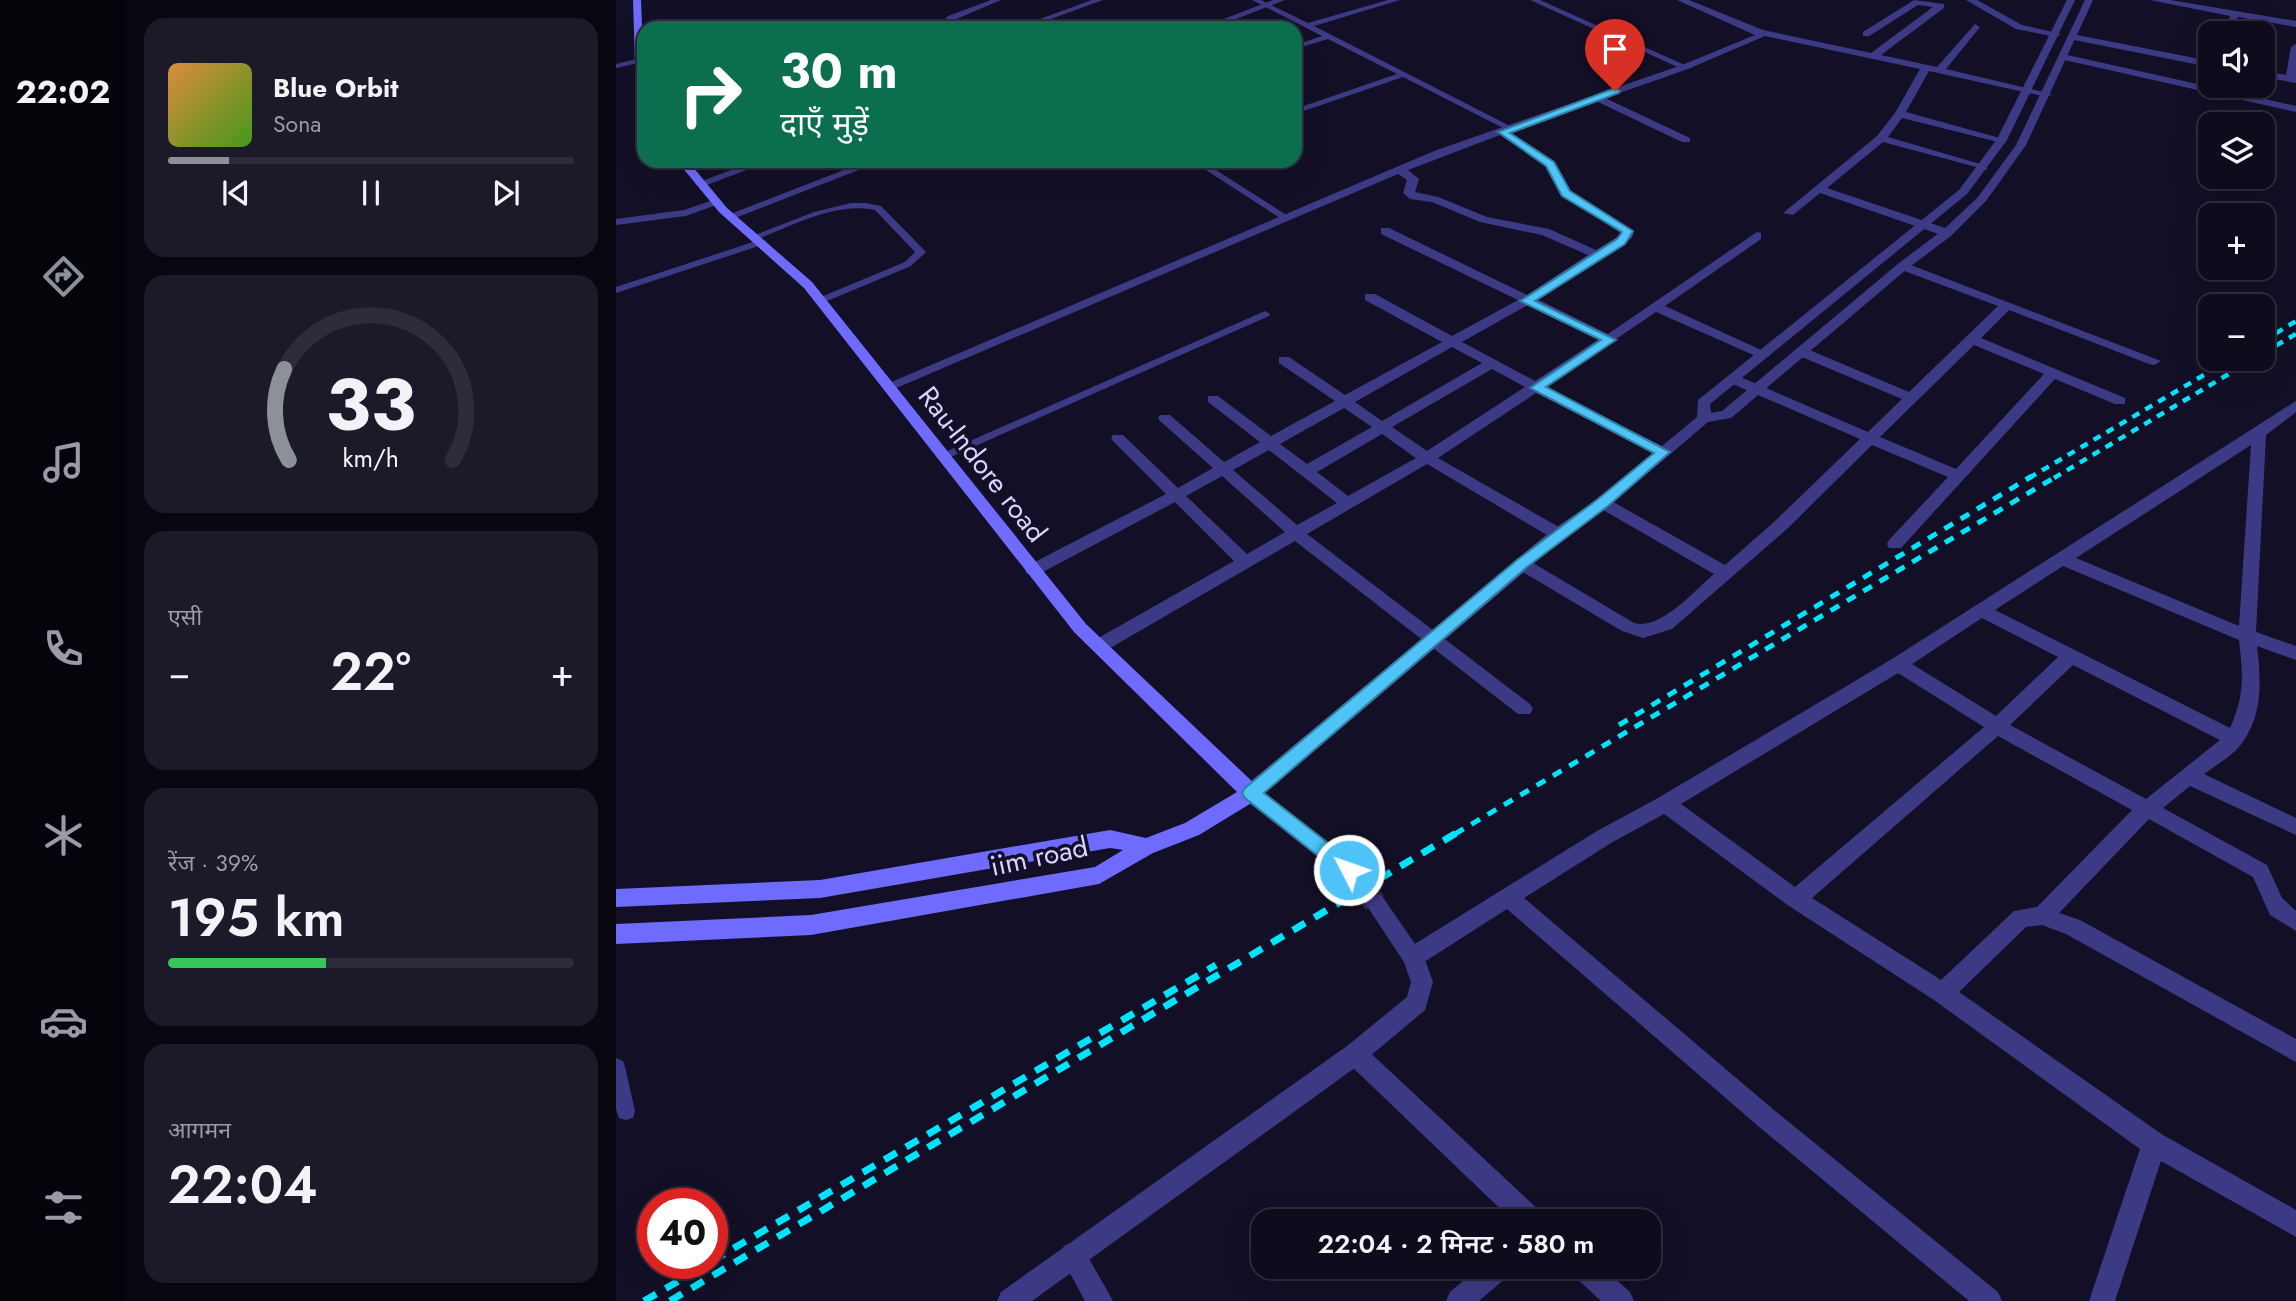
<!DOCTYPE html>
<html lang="hi">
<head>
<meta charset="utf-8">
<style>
  body { margin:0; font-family:Jost,"Noto Sans Devanagari",sans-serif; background:#1c1929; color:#f1f3f6; height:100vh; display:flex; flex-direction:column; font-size:26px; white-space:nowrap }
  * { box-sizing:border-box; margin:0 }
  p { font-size:23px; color:#9b9ba3 }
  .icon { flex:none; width:38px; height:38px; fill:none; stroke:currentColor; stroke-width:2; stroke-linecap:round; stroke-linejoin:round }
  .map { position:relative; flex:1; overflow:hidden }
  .details { display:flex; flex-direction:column; gap:18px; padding:18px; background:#08060f; width:490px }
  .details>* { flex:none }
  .hud { position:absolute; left:21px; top:21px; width:665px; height:147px; border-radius:21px; box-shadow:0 7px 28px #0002,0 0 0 2px #2e2b3b; background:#0b6e4f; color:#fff; overflow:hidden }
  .controls { position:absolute; left:1582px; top:21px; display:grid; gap:14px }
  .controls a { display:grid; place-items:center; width:77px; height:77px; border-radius:14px; background:#0e0b1c; box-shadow:0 7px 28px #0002,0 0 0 2px #2e2b3b; font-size:35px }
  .speed { position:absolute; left:21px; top:1188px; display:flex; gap:14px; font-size:35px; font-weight:700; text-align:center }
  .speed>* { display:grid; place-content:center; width:91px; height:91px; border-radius:50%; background:#0e0b1c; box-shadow:0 7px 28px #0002,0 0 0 2px #2e2b3b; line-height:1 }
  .speed .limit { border:10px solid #d22; background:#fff; color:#111 }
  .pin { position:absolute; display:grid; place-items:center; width:60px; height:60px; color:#fff; margin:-72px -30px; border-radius:50% 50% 50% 0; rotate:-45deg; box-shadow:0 0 7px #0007 }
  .pin .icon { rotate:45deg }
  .me { position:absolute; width:77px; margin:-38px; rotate:311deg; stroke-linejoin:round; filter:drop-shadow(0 0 5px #0008) }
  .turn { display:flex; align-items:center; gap:24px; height:147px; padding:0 28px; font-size:32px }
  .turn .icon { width:91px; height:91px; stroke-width:2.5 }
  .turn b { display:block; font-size:49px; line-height:60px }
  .big { font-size:52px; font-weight:600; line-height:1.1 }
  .details .widget { flex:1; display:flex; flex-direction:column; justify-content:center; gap:10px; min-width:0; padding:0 24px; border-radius:21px; background:#1c1929 }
  .details .dial { align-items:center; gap:0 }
  .dial svg { height:182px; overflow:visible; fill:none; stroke:#2e2b3b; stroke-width:7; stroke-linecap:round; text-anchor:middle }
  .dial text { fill:#f1f3f6; stroke:none }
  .song { display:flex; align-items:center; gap:21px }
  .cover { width:84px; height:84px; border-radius:10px; background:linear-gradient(135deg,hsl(30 70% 55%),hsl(100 70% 35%)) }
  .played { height:7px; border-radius:4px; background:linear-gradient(90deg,#8c9099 15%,#2e2b3b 15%) }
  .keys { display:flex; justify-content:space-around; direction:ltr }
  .heat { display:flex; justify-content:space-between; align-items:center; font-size:38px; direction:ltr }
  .charge { height:10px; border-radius:5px; background:linear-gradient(90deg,#34c759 39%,#2e2b3b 0) }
  .trip { position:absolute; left:635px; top:1209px; width:410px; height:70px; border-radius:21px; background:#0e0b1c; box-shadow:0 7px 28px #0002,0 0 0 2px #2e2b3b; font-weight:600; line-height:70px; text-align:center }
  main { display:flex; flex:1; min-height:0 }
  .tab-bar { display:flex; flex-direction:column; width:126px; justify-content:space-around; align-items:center; background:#06040b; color:#9b9ba3 }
  .tab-bar .icon { width:49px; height:49px }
  .tab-bar .on { color:#8c9099 }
  .tab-bar b { font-size:32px; color:#f1f3f6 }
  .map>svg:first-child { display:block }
</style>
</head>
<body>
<main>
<nav class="tab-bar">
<b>22:02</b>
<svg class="icon on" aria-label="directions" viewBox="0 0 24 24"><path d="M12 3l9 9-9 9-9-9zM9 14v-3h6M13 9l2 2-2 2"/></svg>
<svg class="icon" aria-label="music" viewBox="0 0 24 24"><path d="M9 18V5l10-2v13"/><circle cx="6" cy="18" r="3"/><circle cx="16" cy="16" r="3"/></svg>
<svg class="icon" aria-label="phone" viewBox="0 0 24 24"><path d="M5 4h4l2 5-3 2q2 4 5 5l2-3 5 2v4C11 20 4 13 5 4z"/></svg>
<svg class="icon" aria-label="climate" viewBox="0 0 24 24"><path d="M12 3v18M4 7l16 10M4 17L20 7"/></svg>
<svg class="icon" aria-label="car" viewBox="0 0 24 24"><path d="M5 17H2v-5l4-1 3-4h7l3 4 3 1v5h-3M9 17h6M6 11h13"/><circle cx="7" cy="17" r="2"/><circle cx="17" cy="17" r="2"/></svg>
<svg class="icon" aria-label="filters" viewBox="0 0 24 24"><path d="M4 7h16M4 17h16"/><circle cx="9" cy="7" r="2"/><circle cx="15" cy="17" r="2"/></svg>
</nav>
<section class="details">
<div class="widget">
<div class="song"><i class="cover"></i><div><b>Blue Orbit</b><p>Sona</p></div></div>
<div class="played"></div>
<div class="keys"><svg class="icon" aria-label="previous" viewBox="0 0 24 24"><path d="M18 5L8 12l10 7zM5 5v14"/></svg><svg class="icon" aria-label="pause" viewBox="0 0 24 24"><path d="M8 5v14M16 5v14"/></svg><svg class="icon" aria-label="next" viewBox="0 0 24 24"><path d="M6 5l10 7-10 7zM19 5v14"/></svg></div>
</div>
<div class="widget dial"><svg viewBox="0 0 100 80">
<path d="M14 69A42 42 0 1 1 86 69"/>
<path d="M14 69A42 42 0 0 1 12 29" stroke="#8c9099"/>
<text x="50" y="56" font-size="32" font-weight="700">33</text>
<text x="50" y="72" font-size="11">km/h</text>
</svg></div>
<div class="widget"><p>एसी</p>
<div class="heat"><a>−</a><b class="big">22°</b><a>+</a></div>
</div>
<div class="widget"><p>रेंज · 39%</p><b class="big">195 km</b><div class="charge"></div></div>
<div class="widget"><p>आगमन</p><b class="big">22:04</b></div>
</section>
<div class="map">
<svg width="1680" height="1301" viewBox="0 0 1680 1301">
  <rect width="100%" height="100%" fill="#130f26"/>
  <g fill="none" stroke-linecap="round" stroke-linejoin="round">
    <polyline stroke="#312d47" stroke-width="23" stroke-dasharray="23 11" stroke-linecap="butt" points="733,870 759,903"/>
    <g fill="#3d3a85" fill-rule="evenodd">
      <polygon points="375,0 385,0 338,20 333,25 335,28 327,28 325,25 332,16"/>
      <polygon points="476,0 487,0 410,28 399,28"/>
      <polygon points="636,0 645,0 692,23 772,0 784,0 698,26 900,129 893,131 787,77 679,114 679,109 781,74 712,39 679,49 679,45 706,36"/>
      <polygon points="914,0 924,0 1073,67 1066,69"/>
      <polygon points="24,58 28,60 27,62 0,68 0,64"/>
      <polygon points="576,161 586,161 672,216 664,218"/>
      <polygon points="100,199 103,200 103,204 70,216 0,225 0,219 68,210"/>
      <path d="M235,203H250L265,206L310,252L295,266L204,304L200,303V299L289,262L299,252L259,210C220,202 178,225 142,239L134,237L198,212Z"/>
      <polygon points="146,239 151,242 149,244 0,293 0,287"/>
      <polygon points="649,311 654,314 653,316 330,459 322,459 320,456"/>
      <polygon points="0,1058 7,1061 9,1067 19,1111 17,1118 10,1120 3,1118 0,1109"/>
    </g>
    <g fill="#3d3a85" fill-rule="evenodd">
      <path d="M1061,0H1073L1147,30L1255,53L1317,7L1302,5L1253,36H1247V32L1298,0L1328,4V8L1265,55L1321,67L1359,24L1364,27L1330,69L1436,94L1431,97L1313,71L1290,112L1391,140L1386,143L1286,118L1272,137L1371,166V170L1267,142L1211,188L1335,230L1337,233L1331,237L1204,193L1177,215L1167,213L1261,136L1279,113L1304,69L1149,36L1072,69L989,98L1074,138V142H1066L980,101L894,132L938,162L954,191L1018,231L1016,238L921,299L992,334L1141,232L1145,233V239L1049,306L1154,354L1152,357H1142L1040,312L929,387L1052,449L1054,452L1052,455H1042L920,393L822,458L948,530L950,534L948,538H936L811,464L691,534L914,704L917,709L914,714H902L679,541L489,651H477L474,646L477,641L618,561L559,502L423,574H411L409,570L411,566L550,494L497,441L495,438L497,435H507L562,488L597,468L544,421L542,418L544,415H554L608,462L644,442L592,402V396H602L655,436L719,401L663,363V357H673L729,395L826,342L749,300V294H759L836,336L902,300L765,234V228H773L911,295L972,255L926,235L864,222L816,202L794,199L787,193L791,180L782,174L278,389H268L266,386L818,151L1066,65L1139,35ZM884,135L930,166L946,195L1006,234L980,250L933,229L871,217L822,197L799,192L803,179L792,170ZM912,305L983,339L919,381L846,342ZM836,347L866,363L766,421L739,402ZM876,369L909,387L811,451L776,427ZM728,408L756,427L691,464L664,444ZM766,434L800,458L732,496L701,472ZM653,450L721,503L681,525L617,470ZM606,476L669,532L631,554L570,496Z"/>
      <polygon points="1350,0 1361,0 1406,25 1445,34 1440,37 1400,29"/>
      <polygon points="1534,0 1554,0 1680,21 1680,27 1622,17 1616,33 1608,33 1614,16"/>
      <polygon points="1456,34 1594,61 1594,67 1453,39 1451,37"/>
      <polygon points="1680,44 1680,83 1647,77 1647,71 1670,75 1675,47"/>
      <polygon points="1447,54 1680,106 1680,112 1444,59 1444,55"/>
      <polygon points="139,161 155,161 88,186 78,184"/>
      <path d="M1287,262L1545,361L1538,365L1533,364L1393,310L1365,338L1509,398V404H1499L1439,379L1285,548H1273L1271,544L1273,540L1332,477L1256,445L1171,529L1056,629L1027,638L1006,631L900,568L898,564L900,560H912L1018,623C1044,631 1079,590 1098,574L982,507L979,503L982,499H992L1109,565L1159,521L1244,439L1112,382V376H1122L1252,432L1286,399L1181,355V349H1191L1293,392L1382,306L1283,269L1281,266ZM1358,345L1428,374L1340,469L1264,437Z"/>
      <path d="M1680,401V412L1650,435L1640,632L1680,646V660L1641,646C1645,679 1647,713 1627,742C1618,755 1600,765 1588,774L1680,818V835L1574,786L1547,808L1651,865L1666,898L1680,911V931L1654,915L1637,877L1533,819L1443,913L1464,920L1680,1039V1062L1450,934L1426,925L1410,927L1343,992L1547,1135L1680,1210V1237L1545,1161L1499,1301H1473L1524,1149L1318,1000L1173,906L1048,814L995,843L908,898L1158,1110L1382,1292L1386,1301H1353L1142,1126L891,909L805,964L797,967L789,964L786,957L789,950L981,831L1042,798L1276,659ZM1635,445L1623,626L1460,558ZM1447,566L1623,640C1627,675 1629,695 1614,728L1379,610ZM1366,618L1442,657L1380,716L1296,664ZM1457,665L1604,740L1530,799L1394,725ZM1282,673L1368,727L1179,887L1065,804ZM1382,736L1516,810L1421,907L1398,911L1325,980L1196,898Z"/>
      <polygon points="739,1043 747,1046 926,1213 929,1222 898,1222 731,1062 728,1054 731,1046"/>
      <polygon points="457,1242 466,1246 497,1301 469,1301 444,1255 448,1246"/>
      <polygon points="863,1267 896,1267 892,1276 863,1301 830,1301 834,1292"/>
      <polygon points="954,1267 986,1267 1014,1292 1018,1301 985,1301 958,1276"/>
    </g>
    <g fill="#3d3a85" fill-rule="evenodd">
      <polygon points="657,0 669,0 597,28 584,28"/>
      <polygon points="1451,0 1459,0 1391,140 1351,194 1094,404 1095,413 1106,411 1283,263 1327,230 1362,197 1400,145 1469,0 1477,0 1410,145 1370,201 1335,236 1291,269 1115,418 1092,422 992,507 948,538 649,793 740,864 743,870 740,876 733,879 726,876 628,799 625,793 628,787 936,530 982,499 1081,417 1082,400 1343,190 1381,139"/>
      <polygon points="251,161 266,161 119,218 109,216"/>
      <polygon points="759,894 766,896 808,957 817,982 809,1010 747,1062 416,1301 381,1301 385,1292 731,1046 791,997 795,982 788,962 749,903 752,896"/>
    </g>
    <g fill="#6f6bff" fill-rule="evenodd">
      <polygon points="17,0 25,0 28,79 23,76 19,63"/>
      <polygon points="61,161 72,161 111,208 196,282 470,624 642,787 645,793 642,799 583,835 537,853 483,884 195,935 0,944 0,924 195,915 479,867 507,850 494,848 204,898 0,907 0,889 204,880 494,830 530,838 569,823 621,792 458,632 188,288 103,212"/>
    </g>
    <g stroke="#00e5ff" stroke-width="4.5" stroke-dasharray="8 7" stroke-linecap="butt">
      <polyline points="1647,341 1680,321"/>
      <polyline points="1647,353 1680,334"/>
      <polyline points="1413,478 1615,359"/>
      <polyline points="1438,478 1638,359"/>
    </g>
    <g stroke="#00e5ff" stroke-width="5" stroke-dasharray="10 9" stroke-linecap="butt">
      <polyline points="1003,725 1416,476"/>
      <polyline points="839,834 1441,476"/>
    </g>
    <g stroke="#00e5ff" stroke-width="7" stroke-dasharray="14 11" stroke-linecap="butt">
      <polyline points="96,1261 600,965"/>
      <polyline points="28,1301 92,1264"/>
      <polyline points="54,1301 842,832"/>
    </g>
  </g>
  <polygon fill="#4fc3f7" stroke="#337fa1" stroke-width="2" points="999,88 1004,91 1003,93 894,133 938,162 954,191 1017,231 1009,244 919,301 1000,340 930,387 1054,452 992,506 911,567 648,793 739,864 742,870 739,875 733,878 726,875 629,798 626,793 629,788 901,560 982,499 1038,453 914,388 985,340 904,301 1001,239 1006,232 946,196 930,166 882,132"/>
  <g text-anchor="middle" stroke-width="7" stroke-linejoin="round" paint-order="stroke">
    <g font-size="28" fill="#d9d4ff" stroke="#130f26">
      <text transform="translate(367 464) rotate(52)" y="10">Rau-Indore road</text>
      <text transform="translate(423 856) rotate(-12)" y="10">iim road</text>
    </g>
  </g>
</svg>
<div class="controls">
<a><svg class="icon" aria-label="sound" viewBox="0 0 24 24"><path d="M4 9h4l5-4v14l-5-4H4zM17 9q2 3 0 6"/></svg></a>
<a><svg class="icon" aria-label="layers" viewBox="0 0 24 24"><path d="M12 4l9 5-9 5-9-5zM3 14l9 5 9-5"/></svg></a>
<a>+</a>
<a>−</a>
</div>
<div class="speed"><div class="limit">40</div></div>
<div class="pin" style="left:999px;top:91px;background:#d93025"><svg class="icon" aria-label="arrive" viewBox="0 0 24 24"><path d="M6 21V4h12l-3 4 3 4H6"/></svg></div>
<svg class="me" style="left:733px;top:870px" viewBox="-20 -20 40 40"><circle r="17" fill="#4fc3f7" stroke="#fff" stroke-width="3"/><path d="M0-11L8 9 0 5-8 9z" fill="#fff"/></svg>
<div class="trip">22:04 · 2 मिनट · 580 m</div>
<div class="hud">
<div class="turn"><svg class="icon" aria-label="right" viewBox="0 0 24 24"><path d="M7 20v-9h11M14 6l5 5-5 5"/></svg><div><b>30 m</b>दाएँ मुड़ें</div></div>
</div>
</div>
</main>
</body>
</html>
